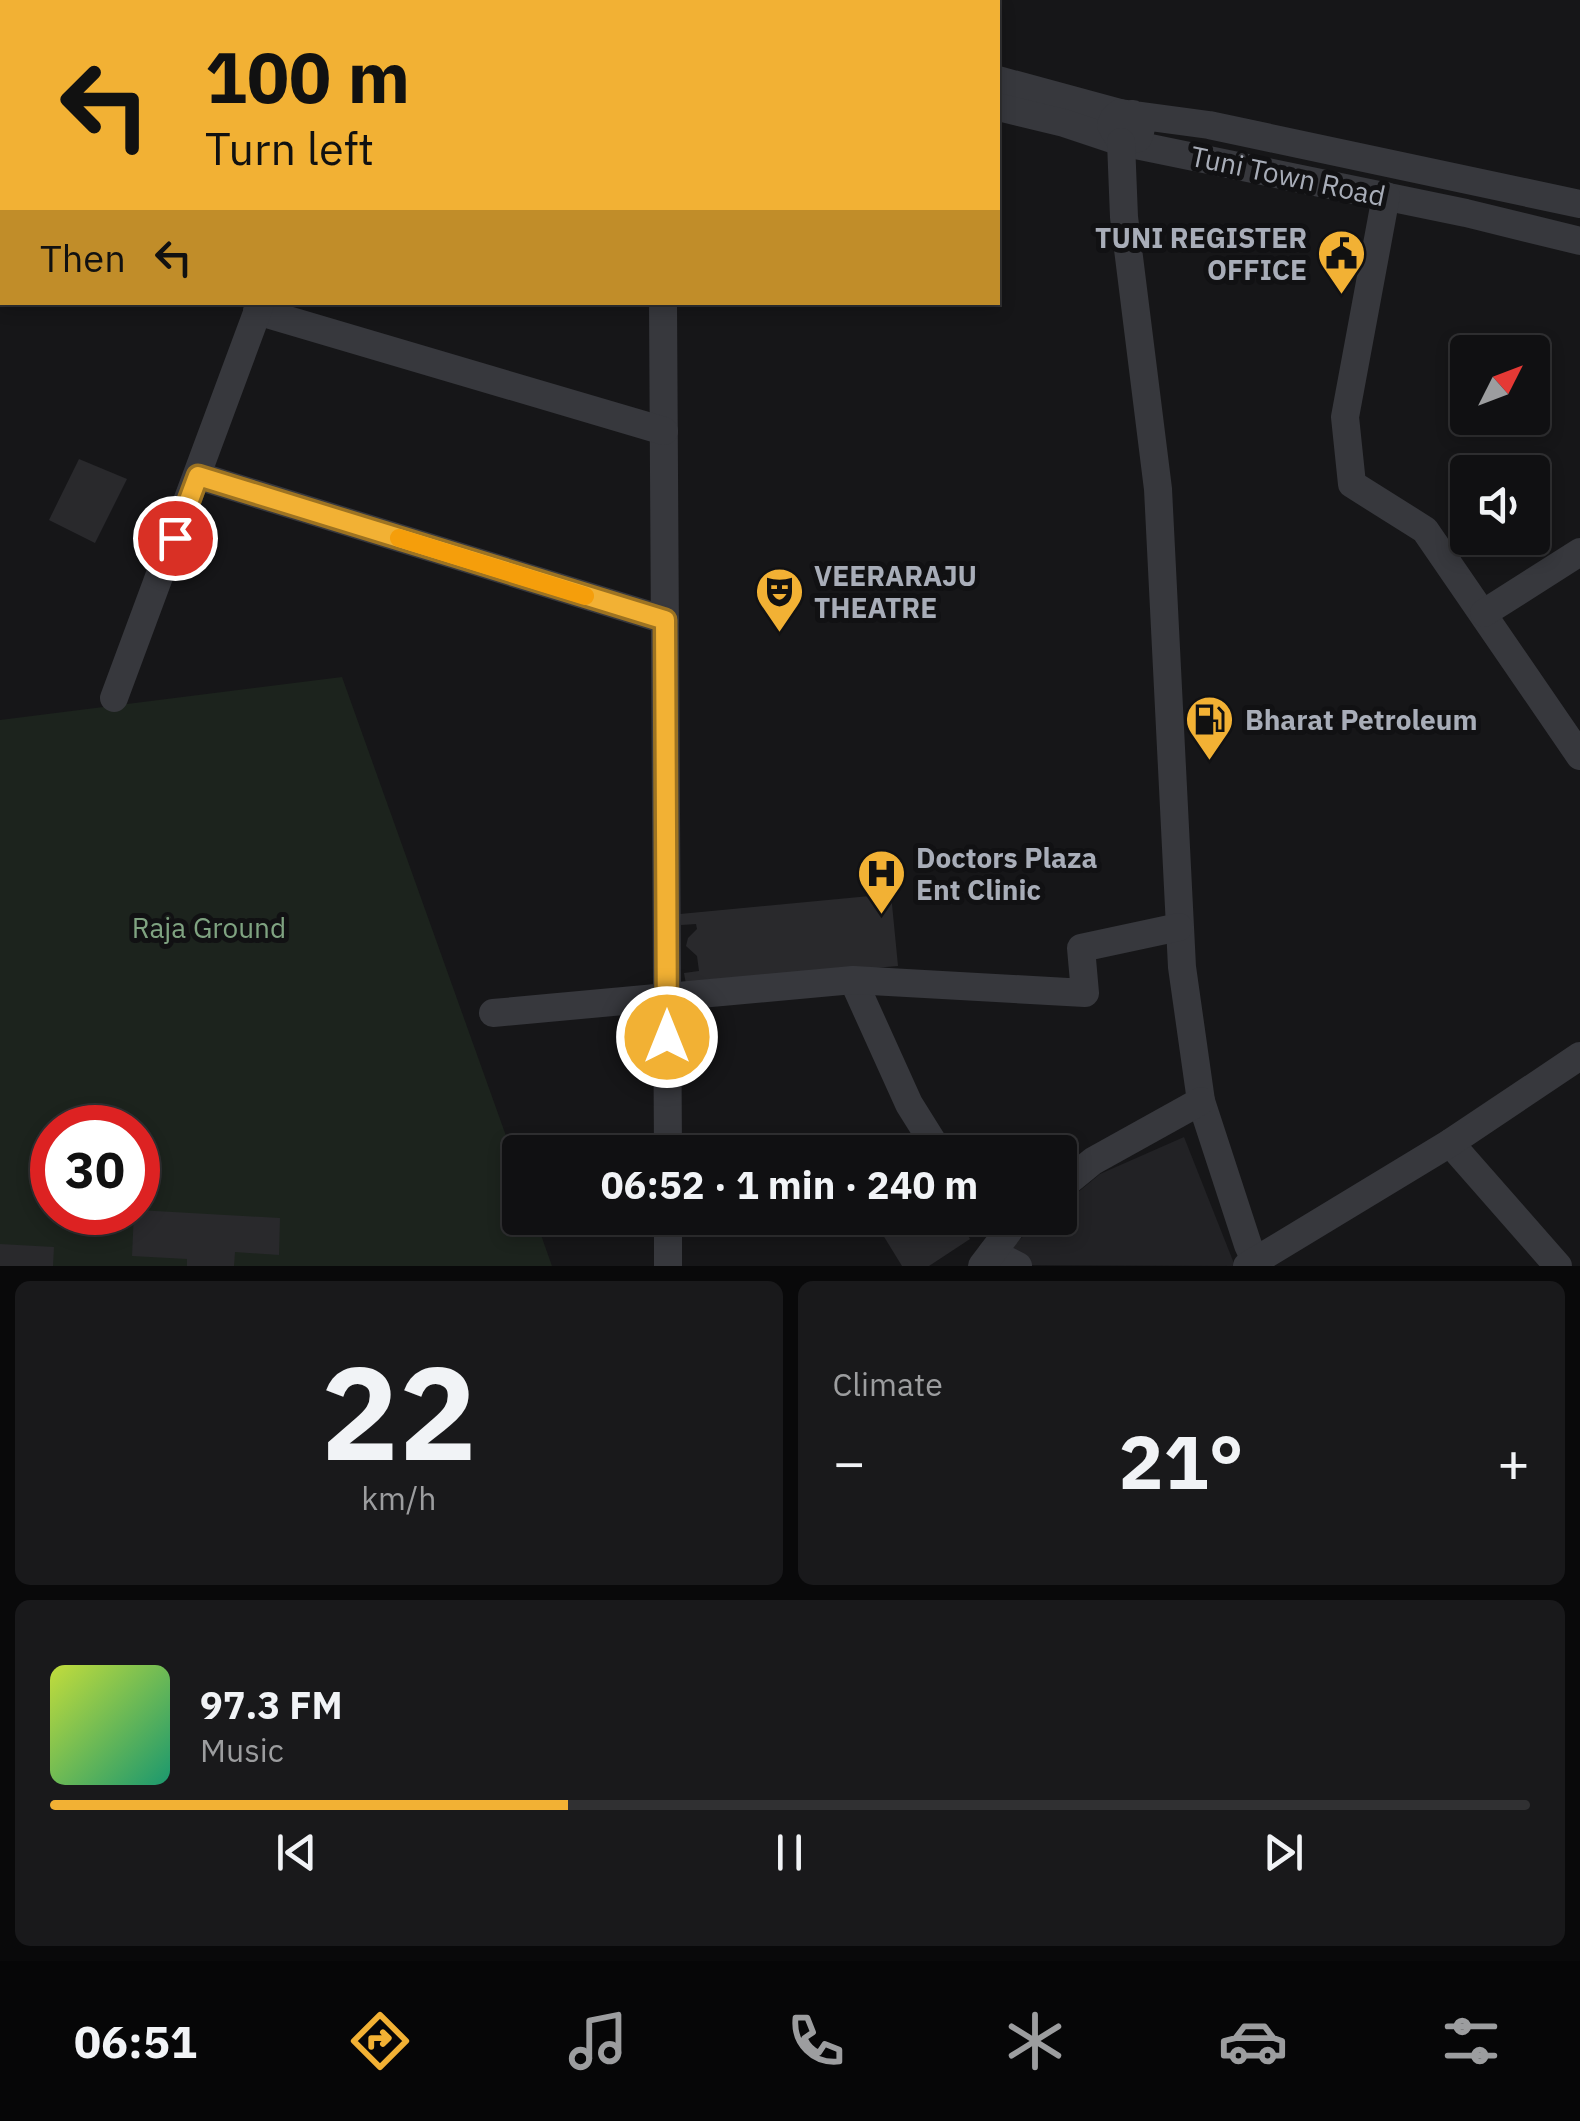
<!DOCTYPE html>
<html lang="en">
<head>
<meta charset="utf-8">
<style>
  body { margin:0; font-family:"IBM Plex Sans",sans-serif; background:#19191b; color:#f1f3f6; height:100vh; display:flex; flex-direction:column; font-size:38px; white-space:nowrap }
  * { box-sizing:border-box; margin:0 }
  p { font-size:32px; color:#9c9d9f }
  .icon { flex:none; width:55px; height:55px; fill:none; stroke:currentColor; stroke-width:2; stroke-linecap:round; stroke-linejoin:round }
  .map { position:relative; height:1266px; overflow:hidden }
  .details { display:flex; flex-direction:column; gap:15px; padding:15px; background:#09090a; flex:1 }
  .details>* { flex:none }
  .top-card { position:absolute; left:0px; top:0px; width:1000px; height:305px; box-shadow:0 5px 15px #0003,0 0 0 2px #303032; background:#f2b134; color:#111; overflow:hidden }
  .needle { width:65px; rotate:48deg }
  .fabs { position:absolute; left:1450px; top:335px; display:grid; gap:20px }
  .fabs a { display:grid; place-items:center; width:100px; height:100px; border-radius:10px; background:#101012; box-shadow:0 5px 15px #0003,0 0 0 2px #303032; font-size:50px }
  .speed { position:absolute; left:30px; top:1105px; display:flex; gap:20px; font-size:50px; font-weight:700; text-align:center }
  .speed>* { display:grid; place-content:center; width:130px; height:130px; border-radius:50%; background:#101012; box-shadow:0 5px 15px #0003,0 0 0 2px #303032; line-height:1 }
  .speed .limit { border:15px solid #d22; background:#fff; color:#111 }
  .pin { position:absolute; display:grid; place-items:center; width:85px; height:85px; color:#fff; margin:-42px; border:5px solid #fff; border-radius:50%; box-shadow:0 2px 10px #0007 }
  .me { position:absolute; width:110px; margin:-55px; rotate:0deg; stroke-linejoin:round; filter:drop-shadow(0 0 8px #0008) }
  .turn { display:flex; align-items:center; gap:35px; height:210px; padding:0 40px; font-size:45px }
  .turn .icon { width:130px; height:130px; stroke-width:2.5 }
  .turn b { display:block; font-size:70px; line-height:85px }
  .then { display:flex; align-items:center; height:95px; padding:0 40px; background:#0003; gap:20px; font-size:38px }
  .big { font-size:75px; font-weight:800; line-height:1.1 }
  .details .tile { flex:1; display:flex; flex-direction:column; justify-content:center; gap:15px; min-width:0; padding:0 35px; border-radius:15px; background:#19191b }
  .details .dial { align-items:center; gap:0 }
  .dial b { font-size:130px; line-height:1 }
  .song { display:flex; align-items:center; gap:30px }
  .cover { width:120px; height:120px; border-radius:15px; background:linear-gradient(135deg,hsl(70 70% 55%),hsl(160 70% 35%)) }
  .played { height:10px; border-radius:5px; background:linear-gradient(90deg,#f2b134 35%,#303032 35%) }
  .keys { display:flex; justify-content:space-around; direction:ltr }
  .heat { display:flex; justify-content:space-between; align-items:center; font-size:55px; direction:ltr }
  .details .tiles { flex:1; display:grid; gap:15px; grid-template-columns:1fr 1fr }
  .tile:last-child { grid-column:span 2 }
  .trip { position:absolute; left:502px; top:1135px; width:575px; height:100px; border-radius:10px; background:#101012; box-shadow:0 5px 15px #0003,0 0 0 2px #303032; font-weight:800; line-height:100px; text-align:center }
  .tab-bar { display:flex; height:160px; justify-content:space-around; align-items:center; background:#060607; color:#9c9d9f }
  .tab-bar .icon { width:70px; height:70px }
  .tab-bar .on { color:#f2b134 }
  .tab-bar b { font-size:45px; color:#f1f3f6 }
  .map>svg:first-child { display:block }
</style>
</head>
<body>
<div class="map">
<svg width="1580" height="1266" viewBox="0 0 1580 1266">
  <rect width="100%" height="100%" fill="#161618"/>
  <polygon fill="#222225" points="1184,1137 1235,1266 996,1265 1019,1240 1047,1218 1060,1218 1060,1207 1100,1174"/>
  <path fill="#1c231d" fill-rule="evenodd" d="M342,677L520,1175V1218H535L552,1266H0V720ZM52,1128H138V1212H52Z"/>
  <g fill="#29292c">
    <polygon points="79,459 127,479 95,543 49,520"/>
    <polygon points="891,894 898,966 686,984 684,973 699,971 697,956 686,946 688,938 697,929 696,924 681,925 680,914"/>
    <polygon points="138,1210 280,1218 279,1255 235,1252 234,1266 187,1266 187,1259 132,1256 134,1212 138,1212"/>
    <polygon points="881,1218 956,1218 970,1239 929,1266 902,1266 875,1222"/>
    <polygon points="0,1244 54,1247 53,1266 0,1266"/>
  </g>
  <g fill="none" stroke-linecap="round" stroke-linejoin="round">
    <g stroke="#37383d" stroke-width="28">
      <polyline points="583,0 592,2"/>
      <polyline points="696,0 705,2"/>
      <polyline points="363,2 364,0"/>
      <polyline points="616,2 616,0"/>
      <polyline points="663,2 663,0"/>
      <polyline points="998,80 1120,113"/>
      <polyline points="998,107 1064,123 1121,142 1466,213 1580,241"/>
      <path d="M1133,114C1142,121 1143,127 1138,138L1121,142L1111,125L1114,118L1120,113L1209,125L1580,204"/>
      <polyline points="1121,142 1124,217 1158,489 1182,967 1201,1101 1248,1245 1258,1266"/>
      <polyline points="1386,196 1345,417 1352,484 1425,530 1580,756"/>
      <polyline points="663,302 668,1152"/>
      <polyline points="257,311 664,431"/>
      <polyline points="198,476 665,620"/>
      <polyline points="1484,613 1580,552"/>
      <polyline points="114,698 261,302"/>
      <polyline points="853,980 909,1104 939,1152"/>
      <polyline points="493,1013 853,980 1085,993 1081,948 1179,927"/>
      <polyline points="1450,1143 1558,1266"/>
      <polyline points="1060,1188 1093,1161 1201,1101"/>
      <polyline points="668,1218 668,1266"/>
      <polyline points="992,1253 1018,1266"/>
      <polyline points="982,1266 1010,1229"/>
      <polyline points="1247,1266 1450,1143 1580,1056"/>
    </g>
  </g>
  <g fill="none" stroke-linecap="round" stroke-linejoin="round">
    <defs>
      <polyline id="route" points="175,538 198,476 665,620 667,1037"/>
    </defs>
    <use href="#route" stroke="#9d7322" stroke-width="25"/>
    <use href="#route" stroke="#f2b134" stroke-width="18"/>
    <polyline stroke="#f59e0b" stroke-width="18" points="399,538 585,596"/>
  </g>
  <defs>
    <symbol id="civic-pin" viewBox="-11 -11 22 30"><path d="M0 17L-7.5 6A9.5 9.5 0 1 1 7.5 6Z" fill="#f2b134" stroke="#111113"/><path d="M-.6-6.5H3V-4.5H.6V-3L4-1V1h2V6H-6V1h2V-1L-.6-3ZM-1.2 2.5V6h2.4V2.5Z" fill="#111"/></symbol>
    <symbol id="theatre-pin" viewBox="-11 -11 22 30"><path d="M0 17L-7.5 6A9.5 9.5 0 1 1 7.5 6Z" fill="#f2b134" stroke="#111113"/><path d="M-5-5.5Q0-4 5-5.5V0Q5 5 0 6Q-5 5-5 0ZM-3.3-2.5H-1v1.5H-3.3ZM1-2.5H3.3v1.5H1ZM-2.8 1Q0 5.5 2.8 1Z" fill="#111"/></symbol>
    <symbol id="fuel-pin" viewBox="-11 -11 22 30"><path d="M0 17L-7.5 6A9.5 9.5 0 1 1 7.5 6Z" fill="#f2b134" stroke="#111113"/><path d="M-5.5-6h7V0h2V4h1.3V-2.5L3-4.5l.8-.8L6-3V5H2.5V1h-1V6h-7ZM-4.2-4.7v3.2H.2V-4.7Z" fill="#111"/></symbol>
    <symbol id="hospital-pin" viewBox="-11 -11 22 30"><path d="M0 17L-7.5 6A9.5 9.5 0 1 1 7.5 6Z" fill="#f2b134" stroke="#111113"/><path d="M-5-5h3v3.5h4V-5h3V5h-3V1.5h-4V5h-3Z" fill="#111"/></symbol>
  </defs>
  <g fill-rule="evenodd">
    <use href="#civic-pin" x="1314" y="226" width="55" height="75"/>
    <use href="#theatre-pin" x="752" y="564" width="55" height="75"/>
    <use href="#fuel-pin" x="1182" y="692" width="55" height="75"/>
    <use href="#hospital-pin" x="854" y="846" width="55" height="75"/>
  </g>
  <g text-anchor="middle" stroke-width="10" stroke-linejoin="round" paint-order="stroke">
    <g font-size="28" fill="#a8adb8" stroke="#111113">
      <text transform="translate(1288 176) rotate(12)" y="10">Tuni Town Road</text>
    </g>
    <g font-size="28" font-weight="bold" fill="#a8adb8" stroke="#111113" text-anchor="start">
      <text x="1307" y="248" text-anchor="end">TUNI REGISTER<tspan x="1307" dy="32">OFFICE</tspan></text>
      <text x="814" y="586">VEERARAJU<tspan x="814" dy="32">THEATRE</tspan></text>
      <text x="1245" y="730">Bharat Petroleum</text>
      <text x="916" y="868">Doctors Plaza<tspan x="916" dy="32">Ent Clinic</tspan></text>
    </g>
    <g font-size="28" fill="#7fa381" stroke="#111113">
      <text x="209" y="938">Raja Ground</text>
    </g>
  </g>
</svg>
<div class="fabs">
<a><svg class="needle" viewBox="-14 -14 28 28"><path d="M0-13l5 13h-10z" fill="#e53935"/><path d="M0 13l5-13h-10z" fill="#9c9d9f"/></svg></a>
<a><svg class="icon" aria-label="sound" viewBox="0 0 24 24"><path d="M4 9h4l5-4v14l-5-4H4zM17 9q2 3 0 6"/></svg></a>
</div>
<div class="speed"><div class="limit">30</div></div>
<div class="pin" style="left:175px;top:538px;background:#d93025"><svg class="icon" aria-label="arrive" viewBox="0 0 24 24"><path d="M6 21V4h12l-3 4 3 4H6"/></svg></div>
<svg class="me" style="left:667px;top:1037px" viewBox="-20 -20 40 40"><circle r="17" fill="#f2b134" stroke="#fff" stroke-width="3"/><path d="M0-11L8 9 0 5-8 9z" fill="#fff"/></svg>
<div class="trip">06:52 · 1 min · 240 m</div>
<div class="top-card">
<div class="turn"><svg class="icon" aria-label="left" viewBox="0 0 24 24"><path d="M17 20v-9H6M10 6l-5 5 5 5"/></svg><div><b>100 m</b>Turn left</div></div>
<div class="then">Then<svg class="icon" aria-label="left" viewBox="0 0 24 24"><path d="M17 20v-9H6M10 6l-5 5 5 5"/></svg></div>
</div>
</div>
<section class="details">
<div class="tiles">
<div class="tile dial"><b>22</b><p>km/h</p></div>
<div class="tile"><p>Climate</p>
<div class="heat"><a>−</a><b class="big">21°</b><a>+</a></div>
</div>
<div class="tile">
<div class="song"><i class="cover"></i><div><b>97.3 FM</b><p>Music</p></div></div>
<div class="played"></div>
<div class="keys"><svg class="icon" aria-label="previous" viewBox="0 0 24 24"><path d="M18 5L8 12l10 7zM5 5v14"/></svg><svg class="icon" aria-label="pause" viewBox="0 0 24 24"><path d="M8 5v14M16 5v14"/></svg><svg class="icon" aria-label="next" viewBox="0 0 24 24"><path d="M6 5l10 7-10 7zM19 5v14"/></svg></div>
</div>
</div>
</section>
<nav class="tab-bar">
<b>06:51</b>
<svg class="icon on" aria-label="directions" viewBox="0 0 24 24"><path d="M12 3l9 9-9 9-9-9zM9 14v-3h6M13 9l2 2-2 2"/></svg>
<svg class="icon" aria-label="music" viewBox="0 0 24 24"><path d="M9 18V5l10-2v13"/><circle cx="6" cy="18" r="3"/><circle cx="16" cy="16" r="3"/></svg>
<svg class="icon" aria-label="phone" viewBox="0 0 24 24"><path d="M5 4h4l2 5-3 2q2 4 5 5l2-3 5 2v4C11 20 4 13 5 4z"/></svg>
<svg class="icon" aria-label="climate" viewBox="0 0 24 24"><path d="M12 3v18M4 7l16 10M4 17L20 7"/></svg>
<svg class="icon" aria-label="car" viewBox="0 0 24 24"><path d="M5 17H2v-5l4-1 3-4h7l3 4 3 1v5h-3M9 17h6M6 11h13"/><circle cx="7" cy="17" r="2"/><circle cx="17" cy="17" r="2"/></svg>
<svg class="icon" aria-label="filters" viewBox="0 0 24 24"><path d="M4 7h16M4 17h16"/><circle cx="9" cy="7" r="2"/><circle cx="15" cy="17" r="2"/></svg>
</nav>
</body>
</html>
